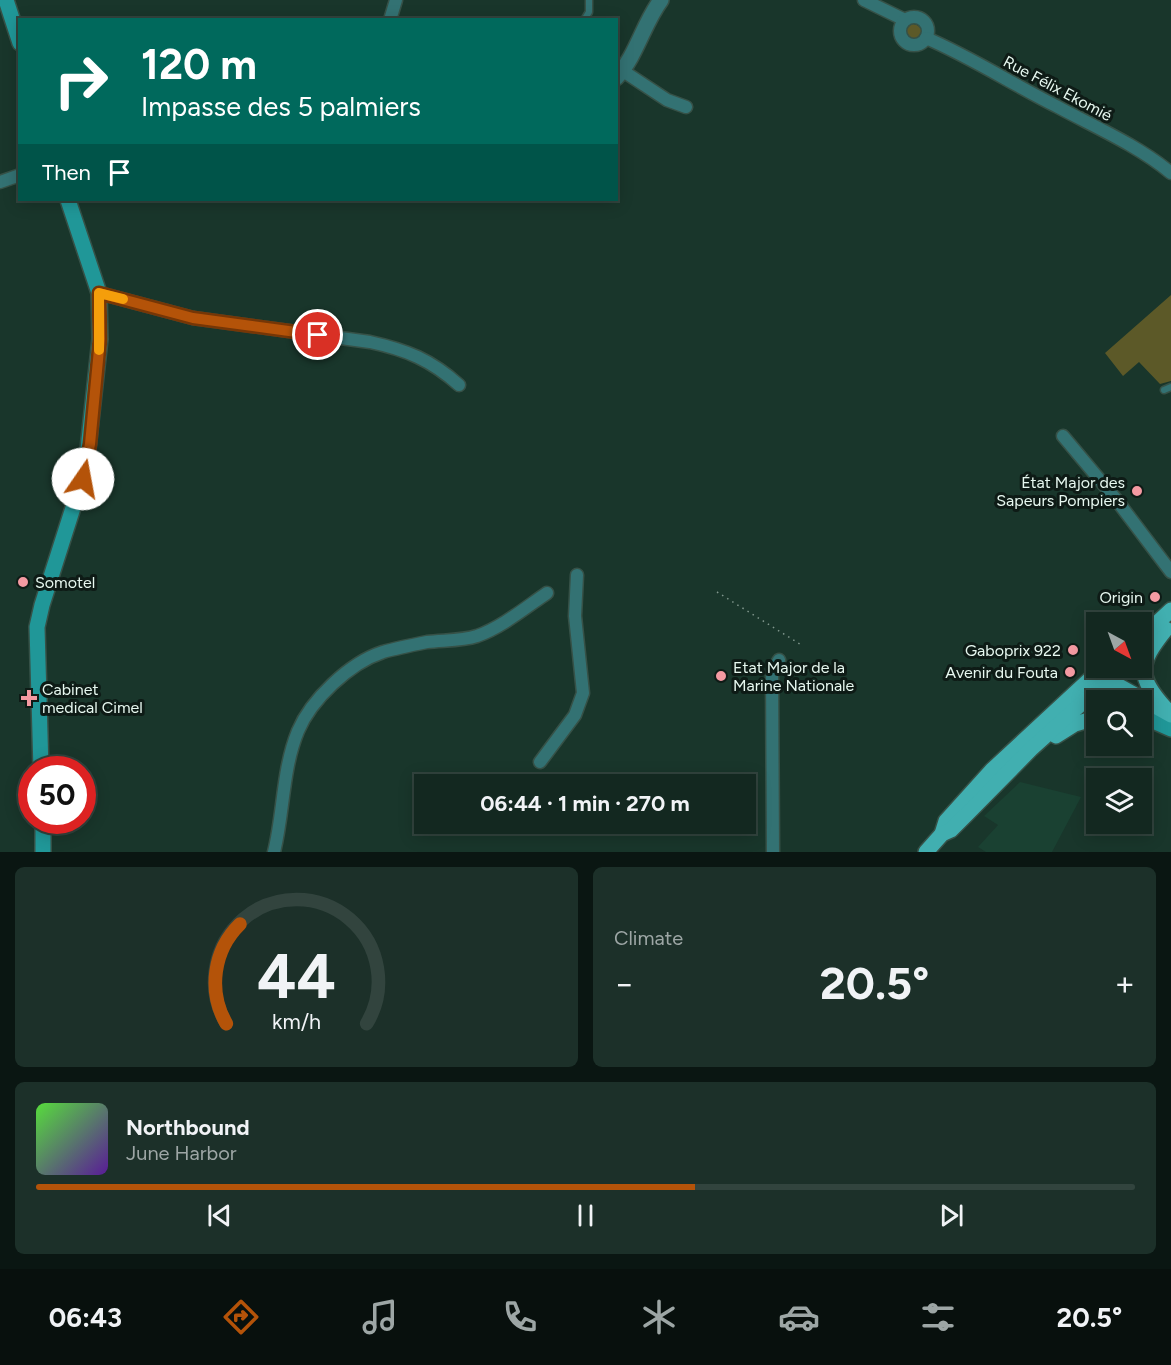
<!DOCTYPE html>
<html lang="en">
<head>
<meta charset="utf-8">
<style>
  body { margin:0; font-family:Figtree,sans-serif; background:#1c3029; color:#f1f3f6; height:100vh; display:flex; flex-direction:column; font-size:22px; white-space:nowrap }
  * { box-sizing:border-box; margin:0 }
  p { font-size:20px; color:#9da6a5 }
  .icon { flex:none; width:33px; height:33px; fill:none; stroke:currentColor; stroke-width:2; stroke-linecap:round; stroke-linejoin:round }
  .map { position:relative; height:852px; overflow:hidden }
  .details { display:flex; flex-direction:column; gap:15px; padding:15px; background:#0a1612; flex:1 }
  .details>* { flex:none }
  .guide { position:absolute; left:18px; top:18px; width:600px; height:183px; border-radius:0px; box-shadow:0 3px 15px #0003,0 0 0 2px #32443e; background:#00695c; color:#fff; overflow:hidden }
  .needle { width:39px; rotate:139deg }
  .buttons { position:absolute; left:1086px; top:612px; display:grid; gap:12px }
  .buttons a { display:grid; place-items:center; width:66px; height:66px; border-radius:0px; background:#132820; box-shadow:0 3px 15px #0003,0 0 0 2px #32443e; font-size:30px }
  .speed { position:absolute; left:18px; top:756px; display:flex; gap:12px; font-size:30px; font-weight:700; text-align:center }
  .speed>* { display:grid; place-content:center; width:78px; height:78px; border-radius:50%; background:#132820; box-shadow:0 3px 15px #0003,0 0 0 2px #32443e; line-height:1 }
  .speed .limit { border:9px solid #d22; background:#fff; color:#111 }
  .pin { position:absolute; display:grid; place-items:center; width:51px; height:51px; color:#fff; margin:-26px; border:3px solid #fff; border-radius:50%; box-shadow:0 2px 6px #0007 }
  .me { position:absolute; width:66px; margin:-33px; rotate:12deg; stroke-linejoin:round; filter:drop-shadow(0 0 4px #0008) }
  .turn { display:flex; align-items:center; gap:21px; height:126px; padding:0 24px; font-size:27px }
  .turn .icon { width:78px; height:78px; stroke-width:2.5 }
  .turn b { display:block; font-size:42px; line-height:51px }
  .then { display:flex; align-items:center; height:57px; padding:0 24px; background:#0003; gap:12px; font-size:22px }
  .big { font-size:45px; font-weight:700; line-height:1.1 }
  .details .widget { flex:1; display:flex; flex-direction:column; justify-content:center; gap:9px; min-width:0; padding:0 21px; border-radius:9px; background:#1c3029 }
  .details .dial { align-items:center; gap:0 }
  .dial svg { height:156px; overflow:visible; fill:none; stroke:#32443e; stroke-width:7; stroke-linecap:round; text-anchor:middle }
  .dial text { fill:#f1f3f6; stroke:none }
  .song { display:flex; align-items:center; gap:18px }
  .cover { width:72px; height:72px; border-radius:9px; background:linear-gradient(135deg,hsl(110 70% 55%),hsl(270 70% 35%)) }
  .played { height:6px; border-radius:3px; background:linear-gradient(90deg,#b45309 60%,#32443e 60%) }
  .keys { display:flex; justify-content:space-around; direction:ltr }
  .heat { display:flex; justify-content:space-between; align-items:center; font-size:33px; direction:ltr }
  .details .tiles { flex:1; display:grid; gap:15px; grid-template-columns:1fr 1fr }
  .widget:last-child { grid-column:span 2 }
  .trip { position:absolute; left:414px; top:774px; width:342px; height:60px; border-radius:0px; background:#132820; box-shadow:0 3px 15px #0003,0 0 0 2px #32443e; font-weight:700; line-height:60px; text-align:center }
  .tabs { display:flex; height:96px; justify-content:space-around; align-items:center; background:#08100d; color:#9da6a5 }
  .tabs .icon { width:42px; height:42px }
  .tabs .on { color:#b45309 }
  .tabs b { font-size:27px; color:#f1f3f6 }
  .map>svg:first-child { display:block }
</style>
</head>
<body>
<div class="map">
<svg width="1171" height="852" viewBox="0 0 1171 852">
  <rect width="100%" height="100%" fill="#19362b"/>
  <polygon fill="#1a4132" points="1020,782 1081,797 1052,852 986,852 978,847 998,825 984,816"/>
  <g fill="#5c5928">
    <circle cx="913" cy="33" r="9"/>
    <polygon points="1171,295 1171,381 1160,384 1139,362 1123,376 1105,353"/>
  </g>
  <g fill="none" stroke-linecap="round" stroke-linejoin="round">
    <defs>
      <g id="service">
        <polyline points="584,20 589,12 589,0"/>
        <polyline points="1164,390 1171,387"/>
      </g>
      <g id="minor">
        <polyline points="864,0 905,20"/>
        <circle cx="914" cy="31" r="14"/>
        <polyline points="390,20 396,0"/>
        <path d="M926,38C971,57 1012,84 1056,106C1095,127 1137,145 1171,173"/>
        <polyline points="623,71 667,100 686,107"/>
        <polyline points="0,182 20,175"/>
        <path d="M99,293L193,318L370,342C407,350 431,360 459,385"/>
        <polyline points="1063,436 1115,498 1171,572"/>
        <polyline points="540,762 575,715 583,693 575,616 577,575"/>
        <path d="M274,852C284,812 282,770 298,731C311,700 349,663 383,652C397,648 412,645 427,642C443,640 461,641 477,636C502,627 525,608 547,593"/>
        <polyline points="773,852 772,672 779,660"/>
      </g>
      <path id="tertiary" d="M616,78C637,55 643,24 661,0"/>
      <g id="secondary">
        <polyline points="6,0 20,43"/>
        <polyline points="1146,718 1171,729"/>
        <polyline points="41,770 37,627 42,605 86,467 100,339 99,293 68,200"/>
        <polyline points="43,820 43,852"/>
      </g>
      <g id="primary">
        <path d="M1166,629C1138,664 1136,676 1167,710"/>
        <polyline points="1142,637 1171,610"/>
        <polyline points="1098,685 1108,683 1119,686 1171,715"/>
        <polyline points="1142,716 1146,718"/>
        <polyline points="1056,736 1075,724 1096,718"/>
        <polyline points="942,834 946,821 992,770 1102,668"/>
        <polyline points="926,852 942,834 951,830 966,815 1031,749 1121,668"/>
      </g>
    </defs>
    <use href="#service" stroke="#365147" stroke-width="9"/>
    <use href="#minor" stroke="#365147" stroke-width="15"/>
    <use href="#tertiary" stroke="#365147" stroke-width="18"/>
    <use href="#secondary" stroke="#365147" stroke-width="18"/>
    <use href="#primary" stroke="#365147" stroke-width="18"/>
    <polyline stroke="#80978d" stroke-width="1.5" stroke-dasharray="1.5 4.5" stroke-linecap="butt" points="717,592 803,646"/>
    <use href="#service" stroke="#337273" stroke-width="6"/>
    <use href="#minor" stroke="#337273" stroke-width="12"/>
    <use href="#tertiary" stroke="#337273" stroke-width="15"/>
    <use href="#secondary" stroke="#209798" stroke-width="15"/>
    <use href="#primary" stroke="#41afb0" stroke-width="15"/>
  </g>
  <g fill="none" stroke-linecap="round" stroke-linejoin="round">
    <defs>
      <polyline id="route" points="83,479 90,444 100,339 99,293 193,318 318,335"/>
    </defs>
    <use href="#route" stroke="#753606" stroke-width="15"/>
    <use href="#route" stroke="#b45309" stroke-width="10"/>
    <polyline stroke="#f59e0b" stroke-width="10" points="99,350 99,293 123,299"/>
  </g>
  <g fill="#f49aa2" stroke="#0e1b16" stroke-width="2">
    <circle cx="1137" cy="491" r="6"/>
    <circle cx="23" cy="582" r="6"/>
    <circle cx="1155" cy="597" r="6"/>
    <circle cx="1073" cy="650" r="6"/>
    <circle cx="1070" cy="672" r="6"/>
    <circle cx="721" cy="676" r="6"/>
    <path d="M26 689h6v6h6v6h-6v6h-6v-6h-6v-6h6z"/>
  </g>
  <g text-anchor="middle" stroke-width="6" stroke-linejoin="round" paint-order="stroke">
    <g font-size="16" fill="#e7f8f0" stroke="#0e1b16">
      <text transform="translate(1058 88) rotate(28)" y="6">Rue Félix Ekomié</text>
    </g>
    <g font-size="16" fill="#e7f8f0" stroke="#0e1b16" text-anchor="end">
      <text x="1125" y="488">État Major des<tspan x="1125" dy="18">Sapeurs Pompiers</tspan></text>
      <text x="35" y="588" text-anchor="start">Somotel</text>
      <text x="1143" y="603">Origin</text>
      <text x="1061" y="656">Gaboprix 922</text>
      <text x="733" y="673" text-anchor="start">Etat Major de la<tspan x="733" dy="18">Marine Nationale</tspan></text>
      <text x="1058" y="678">Avenir du Fouta</text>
      <text x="42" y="695" text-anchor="start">Cabinet<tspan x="42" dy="18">medical Cimel</tspan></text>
    </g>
  </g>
</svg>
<div class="buttons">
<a><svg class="needle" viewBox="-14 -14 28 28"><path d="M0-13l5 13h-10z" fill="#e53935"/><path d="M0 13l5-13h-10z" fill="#9da6a5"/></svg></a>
<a><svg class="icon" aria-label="search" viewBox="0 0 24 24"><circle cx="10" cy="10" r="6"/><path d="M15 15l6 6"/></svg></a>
<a><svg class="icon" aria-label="layers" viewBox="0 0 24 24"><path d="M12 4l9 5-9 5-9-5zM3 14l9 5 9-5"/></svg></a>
</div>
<div class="speed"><div class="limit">50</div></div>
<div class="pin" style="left:318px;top:335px;background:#d93025"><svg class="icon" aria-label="arrive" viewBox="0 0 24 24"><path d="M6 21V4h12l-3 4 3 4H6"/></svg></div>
<svg class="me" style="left:83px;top:479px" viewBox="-20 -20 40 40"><circle r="19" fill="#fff"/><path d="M0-13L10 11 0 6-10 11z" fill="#b45309"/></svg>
<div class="trip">06:44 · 1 min · 270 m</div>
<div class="guide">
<div class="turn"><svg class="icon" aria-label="right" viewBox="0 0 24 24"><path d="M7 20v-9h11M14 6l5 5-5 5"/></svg><div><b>120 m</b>Impasse des 5 palmiers</div></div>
<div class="then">Then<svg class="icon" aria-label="arrive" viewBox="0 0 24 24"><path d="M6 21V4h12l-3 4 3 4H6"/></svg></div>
</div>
</div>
<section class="details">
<div class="tiles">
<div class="widget dial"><svg viewBox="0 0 100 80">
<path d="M14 69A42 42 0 1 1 86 69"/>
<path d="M14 69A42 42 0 0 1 21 18" stroke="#b45309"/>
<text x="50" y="56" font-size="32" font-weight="700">44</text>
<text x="50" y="72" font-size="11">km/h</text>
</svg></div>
<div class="widget"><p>Climate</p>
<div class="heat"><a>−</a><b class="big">20.5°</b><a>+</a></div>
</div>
<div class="widget">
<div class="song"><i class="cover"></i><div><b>Northbound</b><p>June Harbor</p></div></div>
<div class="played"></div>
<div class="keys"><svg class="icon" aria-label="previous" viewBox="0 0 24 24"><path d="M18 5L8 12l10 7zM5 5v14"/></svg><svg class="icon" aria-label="pause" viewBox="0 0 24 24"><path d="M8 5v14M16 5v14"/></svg><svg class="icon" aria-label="next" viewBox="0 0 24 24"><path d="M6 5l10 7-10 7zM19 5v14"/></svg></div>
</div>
</div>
</section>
<nav class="tabs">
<b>06:43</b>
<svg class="icon on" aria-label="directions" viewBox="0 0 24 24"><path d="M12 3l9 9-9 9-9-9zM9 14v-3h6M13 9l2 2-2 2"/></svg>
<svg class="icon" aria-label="music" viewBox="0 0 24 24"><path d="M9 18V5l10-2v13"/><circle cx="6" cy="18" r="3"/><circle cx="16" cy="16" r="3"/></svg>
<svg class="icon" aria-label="phone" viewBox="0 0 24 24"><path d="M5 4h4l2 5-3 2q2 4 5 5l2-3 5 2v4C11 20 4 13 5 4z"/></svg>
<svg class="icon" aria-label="climate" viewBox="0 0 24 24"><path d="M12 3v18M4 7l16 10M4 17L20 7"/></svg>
<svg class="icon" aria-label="car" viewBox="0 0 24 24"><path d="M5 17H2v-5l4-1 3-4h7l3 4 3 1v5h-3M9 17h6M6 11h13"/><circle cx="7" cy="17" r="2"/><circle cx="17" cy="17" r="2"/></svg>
<svg class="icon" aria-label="filters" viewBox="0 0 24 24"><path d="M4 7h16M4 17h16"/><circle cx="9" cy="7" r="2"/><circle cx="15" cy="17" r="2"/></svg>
<b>20.5°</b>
</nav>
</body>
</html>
